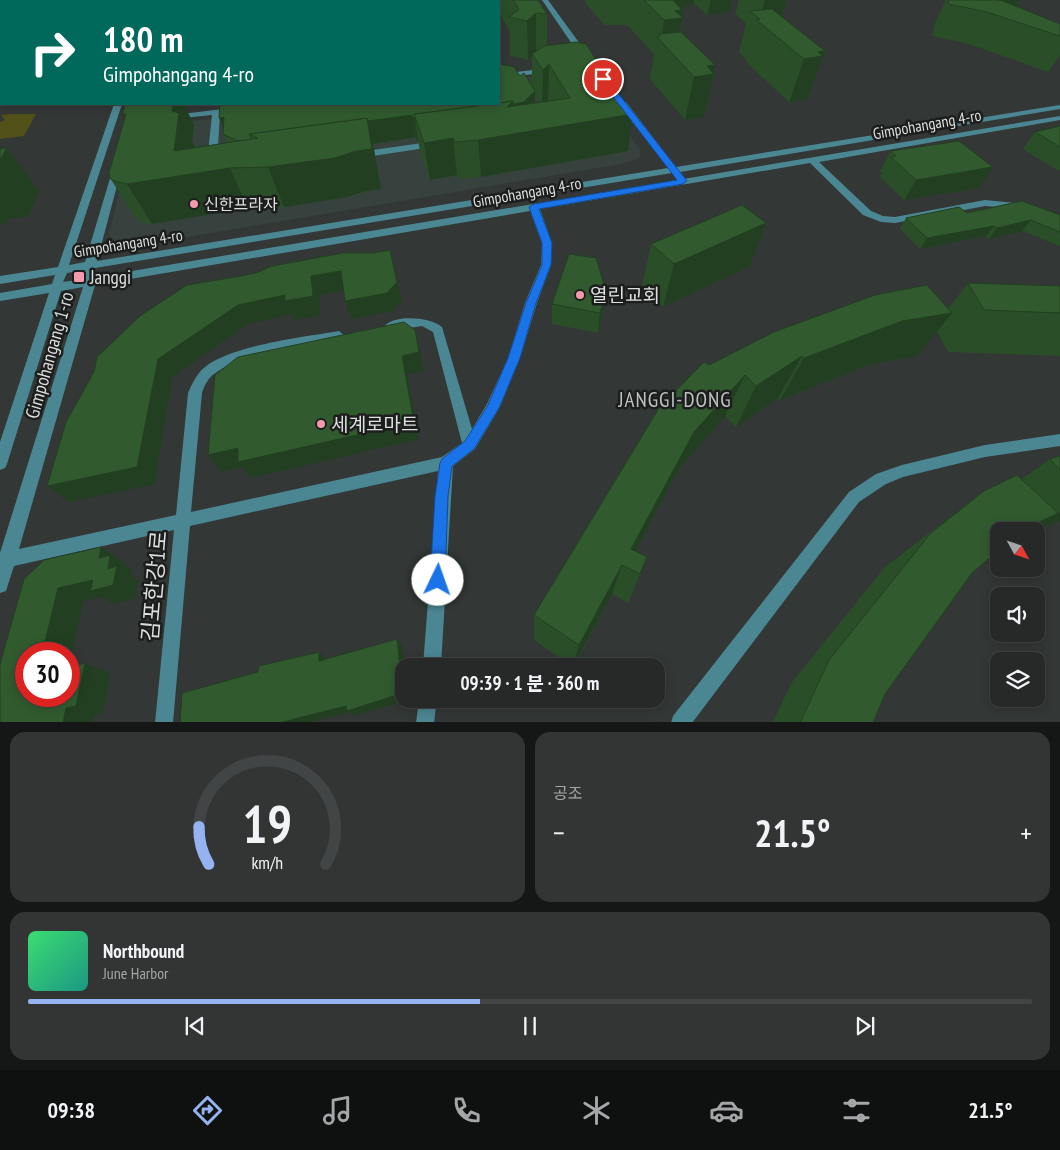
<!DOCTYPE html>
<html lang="ko">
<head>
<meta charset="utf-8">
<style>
  body { margin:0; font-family:"PT Sans Narrow","Noto Sans KR",sans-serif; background:#323534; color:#f1f3f6; height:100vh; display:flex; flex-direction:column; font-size:19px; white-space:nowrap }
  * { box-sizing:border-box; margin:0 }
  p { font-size:16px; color:#a4a6a8 }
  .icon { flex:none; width:28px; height:28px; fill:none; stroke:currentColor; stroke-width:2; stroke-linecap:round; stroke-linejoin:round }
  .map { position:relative; height:722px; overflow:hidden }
  .side { display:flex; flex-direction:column; gap:10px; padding:10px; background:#151716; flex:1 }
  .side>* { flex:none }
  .banner { position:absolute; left:0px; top:0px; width:500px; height:105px; box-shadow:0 2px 12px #0003,0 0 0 1px #424545; background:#00695c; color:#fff; overflow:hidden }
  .needle { width:32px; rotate:130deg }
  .controls { position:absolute; left:990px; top:522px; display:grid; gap:10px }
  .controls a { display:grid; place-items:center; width:55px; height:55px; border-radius:10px; background:#262928; box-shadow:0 2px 12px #0003,0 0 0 1px #424545; font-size:25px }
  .speed { position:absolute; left:15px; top:642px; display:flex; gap:10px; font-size:25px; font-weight:700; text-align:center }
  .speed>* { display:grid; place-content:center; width:65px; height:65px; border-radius:50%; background:#262928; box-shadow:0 2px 12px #0003,0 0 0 1px #424545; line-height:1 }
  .speed .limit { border:8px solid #d22; background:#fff; color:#111 }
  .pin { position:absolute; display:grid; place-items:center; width:42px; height:42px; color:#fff; margin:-21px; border:2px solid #fff; border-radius:50%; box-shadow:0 1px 5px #0007 }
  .me { position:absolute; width:55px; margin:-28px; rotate:3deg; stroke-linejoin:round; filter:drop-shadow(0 0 4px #0008) }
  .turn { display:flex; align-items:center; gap:18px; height:105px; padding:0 20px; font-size:22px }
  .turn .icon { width:65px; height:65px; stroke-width:2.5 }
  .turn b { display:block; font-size:35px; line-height:42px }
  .big { font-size:38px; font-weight:700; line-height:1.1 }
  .side .widget { flex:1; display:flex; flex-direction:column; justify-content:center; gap:8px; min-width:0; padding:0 18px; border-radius:15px; background:#323534 }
  .side .dial { align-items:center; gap:0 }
  .dial svg { height:130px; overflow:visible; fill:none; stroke:#424545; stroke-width:7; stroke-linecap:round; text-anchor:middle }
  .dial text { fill:#f1f3f6; stroke:none }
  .song { display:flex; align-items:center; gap:15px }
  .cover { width:60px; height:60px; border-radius:8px; background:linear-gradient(135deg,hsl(140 70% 55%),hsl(170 70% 35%)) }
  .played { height:5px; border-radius:2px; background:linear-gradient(90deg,#95b2f1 45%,#424545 45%) }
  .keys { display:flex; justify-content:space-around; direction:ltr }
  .heat { display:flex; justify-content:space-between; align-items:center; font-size:28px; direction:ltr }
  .side .tiles { flex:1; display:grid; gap:10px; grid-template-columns:1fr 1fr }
  .widget:last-child { grid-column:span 2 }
  .trip { position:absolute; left:395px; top:658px; width:270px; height:50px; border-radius:15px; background:#262928; box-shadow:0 2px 12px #0003,0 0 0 1px #424545; font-weight:700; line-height:50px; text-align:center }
  .dock { display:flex; height:80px; justify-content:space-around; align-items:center; background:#0f1010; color:#a4a6a8 }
  .dock .icon { width:35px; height:35px }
  .dock .current { color:#95b2f1 }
  .dock b { font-size:22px; color:#f1f3f6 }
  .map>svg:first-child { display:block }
</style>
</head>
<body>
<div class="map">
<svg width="1060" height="723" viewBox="0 0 1060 723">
  <rect width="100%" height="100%" fill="#333736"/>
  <polygon fill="#37423f" points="551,74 586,75 641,151 640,156 637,159 621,164 134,246 114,243 109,235 131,141 159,125 324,104 499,104 499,81"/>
  <polygon fill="#515119" points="9,114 36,114 24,136 0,139 0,122 5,120 1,115"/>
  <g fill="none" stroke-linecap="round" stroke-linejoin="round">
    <g fill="#4b8793" fill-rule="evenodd">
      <rect x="152" y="0" width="6" height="1"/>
      <polygon points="542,0 548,0 588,55 587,57 581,57"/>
      <polygon points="549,68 552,68 552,72 499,78 499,74"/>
      <path d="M620,102H626L676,167L1060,105V109L680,172L683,175L678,178L672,173L95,268L96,277L1060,116V120L819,162L871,211L883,216L895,217L985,200L1025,204V208L1022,209L985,206L895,223L881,222L863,215L810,163L540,209L552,243L551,265L537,303L520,358L500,407L475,449L453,466L441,666H423L438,471L190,526L173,723H155L174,530L14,566L6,591L0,593V553L83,287L61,291L7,464L5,468L0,470V442L49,293L0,301V293L52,284L55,275L0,284V276L58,267L114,104H122L69,265L85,262L114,165H120L122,167L97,261L668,168L620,106ZM530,211L542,243L541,265L525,303L508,358L487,404L472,429L442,327C430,317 393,314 384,327L390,331L422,326L433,332L462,443L442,457L191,512L202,393C204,386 208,378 214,374C241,353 305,346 339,341L345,336L339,331C304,337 233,345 205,367C197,373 192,384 188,393L176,515L19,549L95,285ZM85,270L84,279L63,282L67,273Z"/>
      <polygon points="223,109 227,111 220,114 217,162 212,165 207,162 212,115 173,119 169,117 173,115"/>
      <polygon points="436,141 440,144 439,146 359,158 355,155 359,152"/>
      <polygon points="1060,434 1060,446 985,457 903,477 886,484 859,502 692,723 671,723 673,716 849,492 876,474 902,465 985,445"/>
      <polygon points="419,699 437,699 434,723 416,723"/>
    </g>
  </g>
  <g fill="#2a4e28" fill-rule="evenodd">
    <path d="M492,0H538L547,14V46L609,83L628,151L481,177L459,179L457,175L430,180L420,151L418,141H417L416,137L373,144L381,189L366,191L347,197L284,207L248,208L152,224L140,222L136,218L110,178L194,125L192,141L196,147L227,143L223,134L499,104L501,63V65L520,76L532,87V55L528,60L510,56V32L499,13V1H492ZM535,93L538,99L540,102L535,103Z"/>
    <polygon points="585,0 732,0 729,12 707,15 694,3 684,7 680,32 714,74 704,117 685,120 650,79 654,54 627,25 605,25 585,3"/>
    <polygon points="739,0 787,0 782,17 825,51 807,99 789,102 747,63 746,61 746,59 739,52 746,23 735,14"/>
    <polygon points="946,0 1021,0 1017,7 1060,24 1060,55 1048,72 969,44 932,36 935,23"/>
    <polygon points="1060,126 1060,170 1057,170 1023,149 1035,132"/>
    <polygon points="891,151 979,188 904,200 880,177 882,173 880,171"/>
    <polygon points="967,213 1060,215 1060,246 1022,231 989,239 986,236 920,249 900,229 906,218"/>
    <polygon points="651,244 750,266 663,307 642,286"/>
    <polygon points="968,283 1060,286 1060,356 948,352 937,331 917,356 871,364 780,400 778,398 736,427 725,416 678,470 635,551 647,557 628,603 612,594 574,666 571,666 534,640 534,615 709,365 948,309"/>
    <polygon points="552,304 603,311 598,333 552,324"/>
    <polygon points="1060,456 1060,521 1031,531 999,531 972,573 885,694 873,723 772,723 792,682 885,567 984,491 1022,479 1050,459"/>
  </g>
  <g fill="#224021">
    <polygon points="93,0 114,0 115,1 92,1"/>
    <polygon points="262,0 291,0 291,1 251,1"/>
    <rect x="324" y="0" width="15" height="1"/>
    <polygon points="662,0 694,0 694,3 684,7 676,56 661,42 664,20"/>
    <polygon points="711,0 732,0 729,12 707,15"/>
    <polygon points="765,0 787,0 778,28 759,19"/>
    <polygon points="978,0 1021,0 1009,19 987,12"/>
    <polygon points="536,13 536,52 528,60 527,21"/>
    <rect x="0" y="26" width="1" height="41"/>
    <polygon points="825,51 807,99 789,102 804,59 818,52"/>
    <polygon points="549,64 548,99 542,105 543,70"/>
    <polygon points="715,65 713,74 714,74 704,117 685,120 694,77 707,66"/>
    <polygon points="535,91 535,114 633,114 628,151 481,177 478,140 507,127 423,140"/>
    <polygon points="173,104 184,104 194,125 192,141 198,152 230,168 248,208 152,224 127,184 172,111"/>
    <polygon points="412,115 416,137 373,144 381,189 366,191 347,197 284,207 268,167 368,121"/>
    <polygon points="224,117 226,135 219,118"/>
    <polygon points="413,118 415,118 418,141 417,141"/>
    <polygon points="453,138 457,175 430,180 424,143"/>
    <polygon points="7,148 39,191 28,216 8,219 6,224 0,224 0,160"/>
    <polygon points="993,167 979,188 904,200 916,180"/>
    <polygon points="1031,220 1022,231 989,239 997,228"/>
    <polygon points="766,223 750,266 663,307 674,264"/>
    <polygon points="994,226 986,236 920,249 927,238"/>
    <polygon points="390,250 402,301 392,311 351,319 345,301"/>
    <polygon points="341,271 348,290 319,295 321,315 294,320 291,314 248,324 172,377 155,484 69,502 47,486 158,359 238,305 311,276"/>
    <polygon points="606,291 603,311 598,333 600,313"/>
    <polygon points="952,313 917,356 871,364 780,400 804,358 902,321"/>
    <polygon points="415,330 424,371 407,374 419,439 251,478 242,467 222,472 208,455 402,356"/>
    <polygon points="802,356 778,398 736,427 756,386"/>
    <polygon points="745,375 725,416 678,470 627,567 631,549 694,432"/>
    <polygon points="1060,512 1060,521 1031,531 1029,531"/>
    <polygon points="1058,513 1029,531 1020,531"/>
    <polygon points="101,547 123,562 123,563 132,569 131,576 138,580 135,598 114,604 101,597 83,601 69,670 69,654 42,654 58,588 99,558"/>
    <polygon points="622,565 612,594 573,666 579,645"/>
    <polygon points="397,639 402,646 405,666 404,666 404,699 409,699 354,716 349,712 308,723 279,723"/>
    <polygon points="319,652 327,659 319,661"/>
    <polygon points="85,663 110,673 103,713 94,716 92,723 63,723 66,708"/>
  </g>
  <g fill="#315b2f" stroke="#224021">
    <polygon points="30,0 93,0 92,1 26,1"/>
    <rect x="290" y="0" width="18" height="1"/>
    <polygon points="402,0 420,0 421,1 402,1"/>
    <polygon points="513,0 538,0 547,14 536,13 527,21 509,17 519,9"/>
    <polygon points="644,0 673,0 682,10 675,11 683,18 664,20"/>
    <polygon points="949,0 996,0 1003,1 1060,24 1060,36 987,12 948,4"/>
    <rect x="0" y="8" width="1" height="18"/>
    <polygon points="772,9 825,51 818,52 823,56 804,59 759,22 757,20 760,19 750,11"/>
    <polygon points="681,32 715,65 707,66 714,74 694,77 657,37 661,36 659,34"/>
    <polygon points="576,42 586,44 609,80 607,80 633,114 478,140 455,142 453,138 424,143 414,114 492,104 499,104 499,103 513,101 507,107 570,98 549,64 543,70 532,54 544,46"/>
    <polygon points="499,63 501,63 500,64 514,67 520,76 524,73 535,91 524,102 513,104 513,101 499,103"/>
    <polygon points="125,104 173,104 172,111 179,113 174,151 258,138 249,134 367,118 372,149 356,151 335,158 268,167 230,168 127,184 114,181 110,178 109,173 126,114 123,114"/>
    <polygon points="220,104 492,104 414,114 415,118 413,118 412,115 368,121 368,124 367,118 249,134 251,139 238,141 223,134 224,117 219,118"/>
    <polygon points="1060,126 1060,147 1035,132"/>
    <polygon points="959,141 993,167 916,180 891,157 896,156 891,151"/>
    <polygon points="7,148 0,160 0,149"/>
    <polygon points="1022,201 1060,215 1060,232 1031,220 997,228 994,226 927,238 906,218 959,207 967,213"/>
    <polygon points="742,205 766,223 674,264 651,244"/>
    <polygon points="390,250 397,282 387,293 345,301 341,271 311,276 313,296 285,301 285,295 238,305 158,359 137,467 47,486 66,422 94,372 97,357 140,316 187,285 241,276 256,273 272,266 343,253 373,253"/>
    <polygon points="569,254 596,258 606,291 600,313 552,304"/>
    <polygon points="968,283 1060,286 1060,313 984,310"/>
    <polygon points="927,285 952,313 902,321 804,358 802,356 756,386 745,375 694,432 631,549 647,557 640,574 622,565 579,645 534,615 659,408 704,362 709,365 774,332 875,295"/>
    <polygon points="404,322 415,330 419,352 402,356 414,422 238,462 238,448 208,455 215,375 238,357"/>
    <polygon points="1060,456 1060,470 1050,459"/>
    <polygon points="1017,475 1058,513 1021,531 999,531 999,550 972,573 885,694 873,723 800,723 829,660 930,534 984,491"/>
    <polygon points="101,547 99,558 110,555 108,569 117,566 113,585 90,591 93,580 58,588 42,654 26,654 26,696 69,696 69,667 85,663 76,706 66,708 63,723 0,723 0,664 24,579 44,560"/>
    <polygon points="397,639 403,693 347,711 346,706 279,723 180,723 182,693 258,672 259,666 319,652 319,661"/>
  </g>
  <polygon fill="#1a73e8" stroke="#114b97" points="601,78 606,78 687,181 683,184 539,209 552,243 551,265 536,303 520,358 499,408 474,449 452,466 448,496 445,580 443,585 438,587 432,585 430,580 435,496 440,463 442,459 465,441 488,405 508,358 526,303 542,265 542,243 529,207 534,204 677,180 601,81"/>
  <g fill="#f39aac" stroke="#1c1e1d" stroke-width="2">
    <circle cx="194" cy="204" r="5"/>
    <rect x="73" y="271" width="12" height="12" rx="2.5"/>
    <circle cx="580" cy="295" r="5"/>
    <circle cx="321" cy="424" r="5"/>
  </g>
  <g text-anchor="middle" stroke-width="5" stroke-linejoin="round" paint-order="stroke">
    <g font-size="16" fill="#dcdfde" stroke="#1c1e1d">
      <text transform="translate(927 124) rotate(-10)" y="6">Gimpohangang 4-ro</text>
      <text transform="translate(527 192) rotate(-10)" y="6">Gimpohangang 4-ro</text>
      <text transform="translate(128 243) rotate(-9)" y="6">Gimpohangang 4-ro</text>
    </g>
    <g font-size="16" fill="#dcdfde" stroke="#1c1e1d" text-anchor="start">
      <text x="204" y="210">신한프라자</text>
    </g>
    <g font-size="19" fill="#dcdfde" stroke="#1c1e1d" text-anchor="start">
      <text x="90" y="284">Janggi</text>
      <text x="590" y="302">열린교회</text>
      <text x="331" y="431">세계로마트</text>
    </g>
    <g font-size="19" fill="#dcdfde" stroke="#1c1e1d">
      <text transform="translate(49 355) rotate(-74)" y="7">Gimpohangang 1-ro</text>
    </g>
    <g font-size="21" letter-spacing="1" fill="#bec2c1" stroke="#1c1e1d">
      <text x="675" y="407">JANGGI-DONG</text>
    </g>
    <g font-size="22" fill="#dcdfde" stroke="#1c1e1d">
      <text transform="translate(154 586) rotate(-85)" y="8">김포한강1로</text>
    </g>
  </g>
</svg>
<div class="controls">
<a><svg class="needle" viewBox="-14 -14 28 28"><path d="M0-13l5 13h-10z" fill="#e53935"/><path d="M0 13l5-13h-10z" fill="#a4a6a8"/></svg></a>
<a><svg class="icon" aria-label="sound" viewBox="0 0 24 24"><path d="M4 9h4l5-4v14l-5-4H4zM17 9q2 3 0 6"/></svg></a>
<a><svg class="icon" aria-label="layers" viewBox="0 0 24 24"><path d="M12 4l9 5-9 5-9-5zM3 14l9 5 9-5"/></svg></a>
</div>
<div class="speed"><div class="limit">30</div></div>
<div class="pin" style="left:603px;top:79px;background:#d93025"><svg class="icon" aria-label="arrive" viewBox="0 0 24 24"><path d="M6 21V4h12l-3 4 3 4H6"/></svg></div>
<svg class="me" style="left:438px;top:580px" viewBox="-20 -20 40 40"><circle r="19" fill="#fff"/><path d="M0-13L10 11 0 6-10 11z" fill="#1a73e8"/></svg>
<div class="trip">09:39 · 1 분 · 360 m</div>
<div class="banner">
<div class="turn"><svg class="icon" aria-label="right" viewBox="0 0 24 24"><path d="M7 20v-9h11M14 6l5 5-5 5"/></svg><div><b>180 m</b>Gimpohangang 4-ro</div></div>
</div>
</div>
<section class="side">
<div class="tiles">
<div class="widget dial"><svg viewBox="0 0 100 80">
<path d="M14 69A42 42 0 1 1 86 69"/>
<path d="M14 69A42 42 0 0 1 8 46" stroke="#95b2f1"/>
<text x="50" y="56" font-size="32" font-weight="700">19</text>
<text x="50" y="72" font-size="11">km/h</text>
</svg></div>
<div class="widget"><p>공조</p>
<div class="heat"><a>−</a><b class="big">21.5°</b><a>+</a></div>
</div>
<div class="widget">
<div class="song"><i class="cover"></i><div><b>Northbound</b><p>June Harbor</p></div></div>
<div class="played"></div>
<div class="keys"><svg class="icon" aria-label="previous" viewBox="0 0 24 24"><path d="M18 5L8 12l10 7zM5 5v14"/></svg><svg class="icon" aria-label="pause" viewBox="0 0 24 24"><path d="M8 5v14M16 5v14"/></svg><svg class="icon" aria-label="next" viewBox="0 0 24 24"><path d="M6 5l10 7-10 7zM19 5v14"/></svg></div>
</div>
</div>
</section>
<nav class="dock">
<b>09:38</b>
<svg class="icon current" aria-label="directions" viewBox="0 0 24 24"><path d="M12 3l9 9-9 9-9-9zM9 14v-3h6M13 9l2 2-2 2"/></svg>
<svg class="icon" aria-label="music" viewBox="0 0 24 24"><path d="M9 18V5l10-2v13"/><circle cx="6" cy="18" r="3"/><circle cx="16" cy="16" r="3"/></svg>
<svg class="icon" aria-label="phone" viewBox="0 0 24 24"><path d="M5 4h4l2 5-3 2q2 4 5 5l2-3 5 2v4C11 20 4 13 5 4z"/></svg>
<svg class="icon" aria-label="climate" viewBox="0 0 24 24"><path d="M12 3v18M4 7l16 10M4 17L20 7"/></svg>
<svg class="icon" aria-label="car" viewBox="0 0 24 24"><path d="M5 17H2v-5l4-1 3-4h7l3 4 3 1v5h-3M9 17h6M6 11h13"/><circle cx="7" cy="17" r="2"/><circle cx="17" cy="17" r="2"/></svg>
<svg class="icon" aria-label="filters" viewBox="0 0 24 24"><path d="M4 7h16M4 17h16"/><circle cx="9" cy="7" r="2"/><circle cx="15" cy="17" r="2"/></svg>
<b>21.5°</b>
</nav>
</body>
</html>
